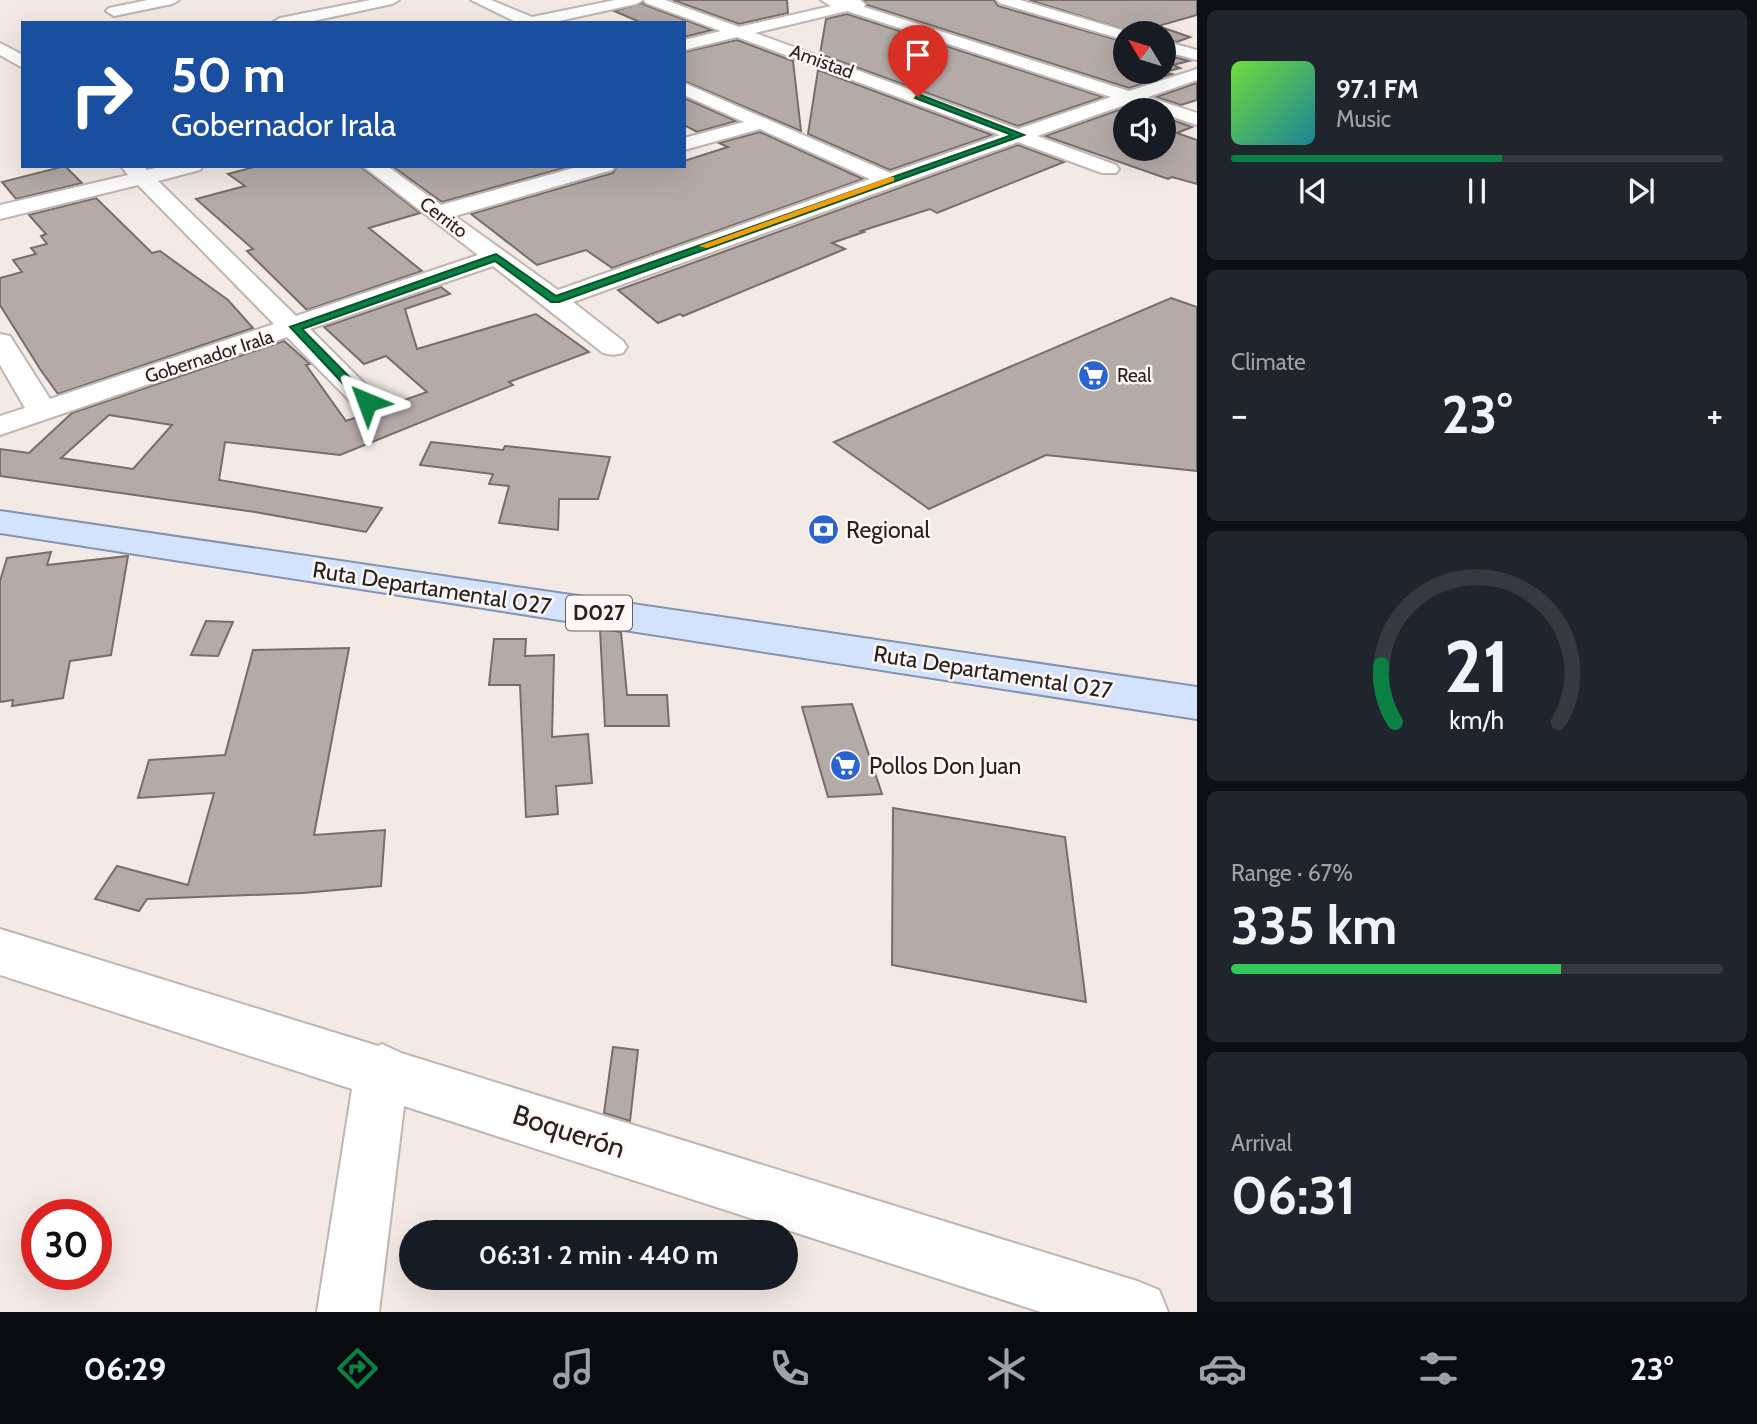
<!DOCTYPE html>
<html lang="en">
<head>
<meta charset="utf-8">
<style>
  body { margin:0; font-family:Cabin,sans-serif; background:#20242c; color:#f1f3f6; height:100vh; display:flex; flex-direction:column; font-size:26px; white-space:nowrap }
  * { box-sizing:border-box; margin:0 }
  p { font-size:23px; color:#9ea1a6 }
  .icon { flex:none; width:38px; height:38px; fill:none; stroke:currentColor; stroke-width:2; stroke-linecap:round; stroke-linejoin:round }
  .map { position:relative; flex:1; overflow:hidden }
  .details { display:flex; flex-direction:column; gap:10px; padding:10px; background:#0d0f14; width:560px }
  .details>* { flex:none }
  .hud { position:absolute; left:21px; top:21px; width:665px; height:147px; border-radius:0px; box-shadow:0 7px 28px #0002; background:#1a4fa0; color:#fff; overflow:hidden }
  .needle { width:46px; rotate:308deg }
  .buttons { position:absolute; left:1113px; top:21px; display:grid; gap:14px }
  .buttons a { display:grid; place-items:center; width:63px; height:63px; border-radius:50%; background:#171b24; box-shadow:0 7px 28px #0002; font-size:35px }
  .speed { position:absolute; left:21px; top:1199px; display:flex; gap:14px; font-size:35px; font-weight:700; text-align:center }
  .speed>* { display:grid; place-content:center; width:91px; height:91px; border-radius:50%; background:#171b24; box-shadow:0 7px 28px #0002; line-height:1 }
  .speed .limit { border:10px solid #d22; background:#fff; color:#111 }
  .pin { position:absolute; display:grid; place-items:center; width:60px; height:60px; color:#fff; margin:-72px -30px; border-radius:50% 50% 50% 0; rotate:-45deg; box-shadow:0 0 7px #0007 }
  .pin .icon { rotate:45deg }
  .me { position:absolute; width:77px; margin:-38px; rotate:316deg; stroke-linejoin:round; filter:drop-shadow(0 0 5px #0008) }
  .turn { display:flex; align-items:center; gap:24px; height:147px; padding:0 35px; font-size:32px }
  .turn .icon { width:91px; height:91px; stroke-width:2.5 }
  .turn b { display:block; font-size:49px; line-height:60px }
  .big { font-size:52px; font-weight:700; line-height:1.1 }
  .details .tile { flex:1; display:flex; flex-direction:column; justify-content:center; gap:10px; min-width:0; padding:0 24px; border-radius:10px; background:#20242c }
  .details .dial { align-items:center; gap:0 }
  .dial svg { height:182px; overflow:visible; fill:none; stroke:#363941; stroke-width:7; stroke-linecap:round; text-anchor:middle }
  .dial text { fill:#f1f3f6; stroke:none }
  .song { display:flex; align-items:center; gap:21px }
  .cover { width:84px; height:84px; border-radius:10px; background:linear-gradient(135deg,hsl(100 70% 55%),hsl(190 70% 35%)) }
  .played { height:7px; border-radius:4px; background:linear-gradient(90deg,#0b8043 55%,#363941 55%) }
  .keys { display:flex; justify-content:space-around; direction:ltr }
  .heat { display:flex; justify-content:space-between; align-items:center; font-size:38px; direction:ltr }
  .charge { height:10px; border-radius:5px; background:linear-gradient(90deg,#34c759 67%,#363941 0) }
  .trip { position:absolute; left:399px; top:1220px; width:399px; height:70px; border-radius:35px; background:#171b24; box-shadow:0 7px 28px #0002; font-weight:700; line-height:70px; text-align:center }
  .dock { display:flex; height:112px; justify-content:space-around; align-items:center; background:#090b0e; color:#9ea1a6 }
  .dock .icon { width:49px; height:49px }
  .dock .on { color:#0b8043 }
  .dock b { font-size:32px; color:#f1f3f6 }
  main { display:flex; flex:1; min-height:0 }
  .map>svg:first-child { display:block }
</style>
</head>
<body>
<main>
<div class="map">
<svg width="1197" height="1312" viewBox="0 0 1197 1312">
  <rect width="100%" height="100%" fill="#f3e9e5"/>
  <g fill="#b4aaa7" stroke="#776e6b" stroke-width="2" fill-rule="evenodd">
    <polygon points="673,0 787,0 788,13 739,24"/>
    <polygon points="864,0 994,0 998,6 1125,42 1125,72 1164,72 1164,54 1189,61 1173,65 1180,68 1165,72 1172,74 1129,88 867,5"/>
    <polygon points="1029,0 1197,0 1197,15 1158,26 1190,37 1177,42 1164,39 1164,33 1135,33"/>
    <polygon points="643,3 645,5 712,30 684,37 684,23 642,23 614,11"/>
    <polygon points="847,14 1103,97 1018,126 820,54 826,19"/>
    <polygon points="737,40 793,61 801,131 684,81 684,52"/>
    <polygon points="818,70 992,135 890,170 808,134"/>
    <polygon points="1197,83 1197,100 1181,105 1156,97"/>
    <polygon points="684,98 736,121 697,132 684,125"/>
    <polygon points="1130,106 1143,110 1125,110 1125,149 1164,149 1164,117 1192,127 1177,133 1197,140 1197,184 1172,177 1168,179 1045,136"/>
    <polygon points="760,132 863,179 612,268 586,250 537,265 471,214 613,173 617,166 684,166 684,161 728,147 719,143"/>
    <polygon points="1018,145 1064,162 937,213 930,209 861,231 864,232 832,243 845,249 683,316 680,314 658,323 618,290"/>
    <polygon points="65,166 82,183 16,199 2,182"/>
    <polygon points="258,166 360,166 420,213 369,228 422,271 307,310 247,251 253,249 196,199 245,186 228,174"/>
    <polygon points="392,166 570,166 442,202"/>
    <polygon points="96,198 152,253 160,251 228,300 253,328 58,394 40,369 0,305 0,278 22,272 13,260 36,254 31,248 47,244 41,236 46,234 29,215"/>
    <path d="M441,287L450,294L405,309L417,349L536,314L589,352L509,382L513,385L340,455L225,442L219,480L382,508L366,532L255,512L0,476V449L29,453L72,413L284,341L310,364L306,365L346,421L427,392L386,356L364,364L324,327ZM109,415L172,425L133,469L61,458Z"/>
    <polygon points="1171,298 1197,307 1197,471 1046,455 929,509 834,442"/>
    <polygon points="431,442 503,450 505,446 610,457 598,499 559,499 558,530 499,523 509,486 489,484 493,474 420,465"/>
    <polygon points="51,552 47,565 128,556 111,655 70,661 63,698 12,706 13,700 0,702 0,581 7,558"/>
    <polygon points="206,621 233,622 218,656 191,655"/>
    <polygon points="600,629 621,632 627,695 667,695 669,726 605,726"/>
    <polygon points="494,639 526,639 525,656 554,655 552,737 588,734 592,783 556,786 558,814 526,817 520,685 489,685"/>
    <polygon points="349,648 314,835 385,830 381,886 303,893 147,899 139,911 95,899 117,866 188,885 214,793 138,798 149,760 225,755 253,650"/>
    <polygon points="852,704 882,794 828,797 802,707"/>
    <polygon points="893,808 1065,837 1086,1002 892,965"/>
    <polygon points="613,1047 638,1050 630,1121 604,1113"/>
  </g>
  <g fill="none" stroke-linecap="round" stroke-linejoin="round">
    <defs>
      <g id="minor">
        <polygon points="148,0 179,0 172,4 114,16 106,11 109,8"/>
        <polygon points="370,0 399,0 392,4 304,23 272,23 280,18"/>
        <polygon points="471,0 491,0 532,17 615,0 643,0 636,4 550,23 518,23"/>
        <path d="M644,0H665L739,27L831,6L821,0H860L865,4L864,7L1129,91L1197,69V80L1148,97L1197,113V125L1164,114V110H1151L1130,103L1037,136L1116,165L1119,169L1116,173H1102L1018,142L573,302L623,341L627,347L623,353L613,355L603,353L493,266L310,329L377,396L382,402L377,408L367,411L357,408L287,337L0,435V416L25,408L0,365V334L10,336L50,399L274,324L138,185L0,219V205L128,175L121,166H143L147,170L165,166H203L200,170L158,181L296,316L478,255L363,166H387L441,205L581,166H615L612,170L455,216L558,290L870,179L760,129L684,150V138L744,122L684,95V83L890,173L1000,135L737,37L684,50V40L721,31L646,3ZM847,11L1111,97L1018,129L755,33Z"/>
        <polygon points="997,0 1020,0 1132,33 1125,33 1125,40 999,3"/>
        <polygon points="1164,41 1197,50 1197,60 1164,51"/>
        <polygon points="0,43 23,55 23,68 0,55"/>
        <polygon points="0,929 378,1046 382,1044 401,1053 1137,1281 1159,1290 1168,1312 1041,1312 404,1106 379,1312 317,1312 352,1089 0,975"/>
      </g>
      <polygon id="major" points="0,511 1197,687 1197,719 0,533"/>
    </defs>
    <use href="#minor" stroke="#bfb6b2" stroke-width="4"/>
    <use href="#major" stroke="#8493af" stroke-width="4"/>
    <use href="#minor" fill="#fff" fill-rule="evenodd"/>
    <use href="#major" fill="#d4e3fd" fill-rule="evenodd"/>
  </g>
  <polygon fill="#0b8043" stroke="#07532c" stroke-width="2" points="918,94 1024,135 559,302 551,302 495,261 302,329 371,399 371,404 362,404 290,327 496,254 556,296 1012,135 915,98"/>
  <polygon fill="#f59e0b" points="890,177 894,177 894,181 707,248 699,246"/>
  <defs>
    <symbol id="supermarket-disc" viewBox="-11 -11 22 22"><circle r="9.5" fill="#2a64d1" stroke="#fff7f4"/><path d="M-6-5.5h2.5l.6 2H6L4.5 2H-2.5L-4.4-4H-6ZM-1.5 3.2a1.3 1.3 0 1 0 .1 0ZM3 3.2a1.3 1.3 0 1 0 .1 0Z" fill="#fff"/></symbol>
    <symbol id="bank-disc" viewBox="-11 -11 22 22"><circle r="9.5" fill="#2a64d1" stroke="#fff7f4"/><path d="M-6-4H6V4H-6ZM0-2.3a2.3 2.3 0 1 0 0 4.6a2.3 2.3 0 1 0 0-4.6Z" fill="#fff"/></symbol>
  </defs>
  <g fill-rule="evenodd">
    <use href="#supermarket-disc" x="1076" y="358" width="35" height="35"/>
    <use href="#bank-disc" x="806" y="512" width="35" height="35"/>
    <use href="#supermarket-disc" x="828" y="748" width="35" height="35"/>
  </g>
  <g text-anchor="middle" stroke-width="5" stroke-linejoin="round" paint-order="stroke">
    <g font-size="19" fill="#262221" stroke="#fff7f4">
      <text transform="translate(822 61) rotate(20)" y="7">Amistad</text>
      <text transform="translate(444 217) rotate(37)" y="7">Cerrito</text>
      <text transform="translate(209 356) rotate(-18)" y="7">Gobernador Irala</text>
    </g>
    <g font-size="19" fill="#262221" stroke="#fff7f4" text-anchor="start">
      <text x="1117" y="382">Real</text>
    </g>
    <rect fill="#fff7f4" stroke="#676260" stroke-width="2" x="566" y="595.5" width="66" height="35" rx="5"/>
    <g font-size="21" font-weight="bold" fill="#262221">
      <text x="599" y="620">D027</text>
    </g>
    <g font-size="23" fill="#262221" stroke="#fff7f4" text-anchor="start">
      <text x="846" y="538">Regional</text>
      <text x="869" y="774">Pollos Don Juan</text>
    </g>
    <g font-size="23" fill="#262221" stroke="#fff7f4">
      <text transform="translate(432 588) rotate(9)" y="8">Ruta Departamental 027</text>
      <text transform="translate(993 672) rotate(9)" y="8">Ruta Departamental 027</text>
    </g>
    <g font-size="28" fill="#262221" stroke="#fff7f4">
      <text transform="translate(569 1131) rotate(18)" y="10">Boquerón</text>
    </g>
  </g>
</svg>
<div class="buttons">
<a><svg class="needle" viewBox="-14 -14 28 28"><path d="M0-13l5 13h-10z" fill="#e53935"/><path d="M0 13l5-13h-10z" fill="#9ea1a6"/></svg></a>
<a><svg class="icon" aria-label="sound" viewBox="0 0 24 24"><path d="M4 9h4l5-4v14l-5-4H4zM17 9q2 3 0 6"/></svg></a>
</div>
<div class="speed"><div class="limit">30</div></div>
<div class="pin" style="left:918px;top:97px;background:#d93025"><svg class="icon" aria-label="arrive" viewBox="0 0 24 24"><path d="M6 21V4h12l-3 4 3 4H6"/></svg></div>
<svg class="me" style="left:367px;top:402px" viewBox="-20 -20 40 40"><path d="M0-17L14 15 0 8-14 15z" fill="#0b8043" stroke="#fff" stroke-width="4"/></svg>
<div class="trip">06:31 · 2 min · 440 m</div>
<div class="hud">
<div class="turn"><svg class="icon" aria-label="right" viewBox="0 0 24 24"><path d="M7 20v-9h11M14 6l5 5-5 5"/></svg><div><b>50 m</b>Gobernador Irala</div></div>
</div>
</div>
<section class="details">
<div class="tile">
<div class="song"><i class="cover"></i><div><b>97.1 FM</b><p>Music</p></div></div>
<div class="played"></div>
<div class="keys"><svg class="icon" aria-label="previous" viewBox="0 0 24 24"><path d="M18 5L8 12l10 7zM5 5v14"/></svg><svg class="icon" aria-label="pause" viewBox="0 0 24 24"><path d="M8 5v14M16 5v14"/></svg><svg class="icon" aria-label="next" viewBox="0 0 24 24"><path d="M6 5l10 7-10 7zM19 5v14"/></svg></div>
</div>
<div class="tile"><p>Climate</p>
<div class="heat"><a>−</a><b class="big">23°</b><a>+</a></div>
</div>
<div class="tile dial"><svg viewBox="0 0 100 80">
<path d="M14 69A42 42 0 1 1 86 69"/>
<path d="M14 69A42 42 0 0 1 8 44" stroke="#0b8043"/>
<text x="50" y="56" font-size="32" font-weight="700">21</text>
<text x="50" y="72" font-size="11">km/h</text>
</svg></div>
<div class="tile"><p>Range · 67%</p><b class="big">335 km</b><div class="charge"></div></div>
<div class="tile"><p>Arrival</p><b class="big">06:31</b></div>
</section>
</main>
<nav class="dock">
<b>06:29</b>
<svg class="icon on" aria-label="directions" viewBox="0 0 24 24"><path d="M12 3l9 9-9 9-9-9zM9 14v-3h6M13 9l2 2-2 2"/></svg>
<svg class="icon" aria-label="music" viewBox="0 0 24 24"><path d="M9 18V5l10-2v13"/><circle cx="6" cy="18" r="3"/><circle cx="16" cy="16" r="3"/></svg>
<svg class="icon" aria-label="phone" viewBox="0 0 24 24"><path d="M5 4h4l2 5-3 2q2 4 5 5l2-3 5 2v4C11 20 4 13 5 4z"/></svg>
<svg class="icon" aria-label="climate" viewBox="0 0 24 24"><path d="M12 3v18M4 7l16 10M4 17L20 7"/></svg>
<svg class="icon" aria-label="car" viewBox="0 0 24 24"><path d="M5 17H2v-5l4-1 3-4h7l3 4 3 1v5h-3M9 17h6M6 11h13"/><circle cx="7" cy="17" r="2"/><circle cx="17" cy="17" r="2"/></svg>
<svg class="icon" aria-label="filters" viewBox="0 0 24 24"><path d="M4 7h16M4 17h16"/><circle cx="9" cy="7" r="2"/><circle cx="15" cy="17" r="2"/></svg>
<b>23°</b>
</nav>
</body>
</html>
